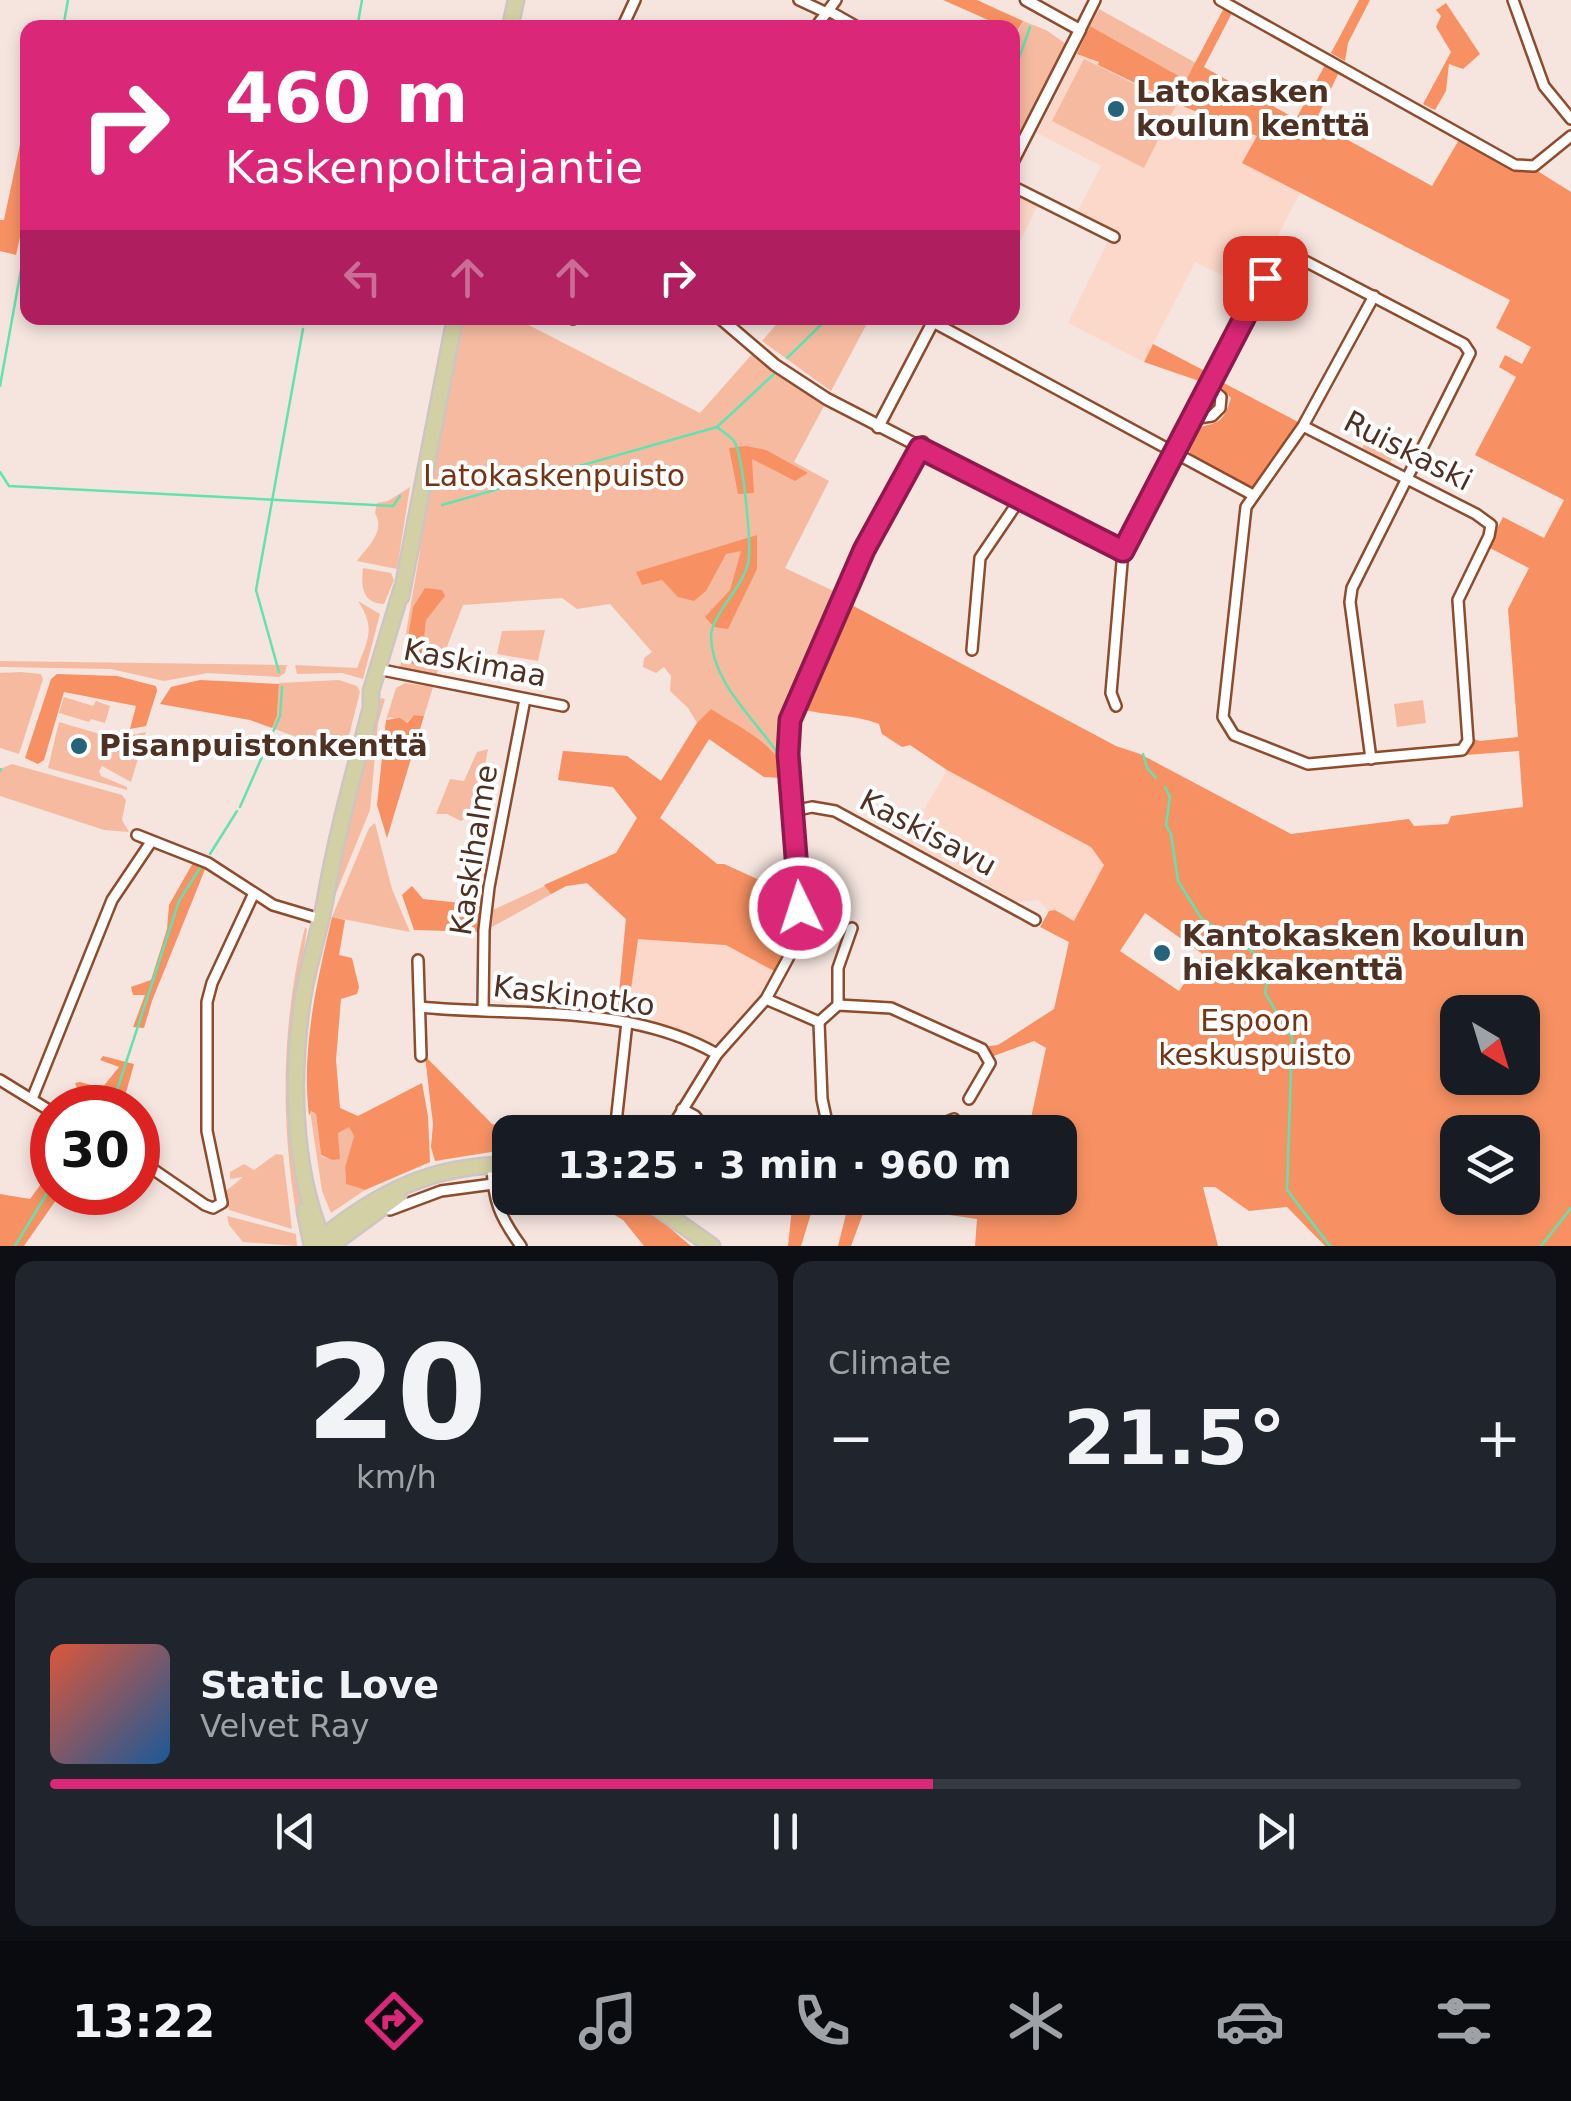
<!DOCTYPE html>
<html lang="en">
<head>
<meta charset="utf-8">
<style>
  body { margin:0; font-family:"DejaVu Sans",sans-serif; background:#20242c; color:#f1f3f6; height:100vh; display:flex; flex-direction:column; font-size:38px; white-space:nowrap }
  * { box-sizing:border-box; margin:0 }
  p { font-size:32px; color:#9ea1a6 }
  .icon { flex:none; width:55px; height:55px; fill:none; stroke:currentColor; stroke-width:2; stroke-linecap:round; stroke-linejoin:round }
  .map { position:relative; height:1246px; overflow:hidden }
  .sheet { display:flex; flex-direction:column; gap:15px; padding:15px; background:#0d0f14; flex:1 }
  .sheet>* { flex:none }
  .hud { position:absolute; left:20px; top:20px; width:1000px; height:305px; border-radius:20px; box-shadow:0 5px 15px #0003; background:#db2777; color:#fff; overflow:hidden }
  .needle { width:65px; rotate:142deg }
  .controls { position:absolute; left:1440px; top:995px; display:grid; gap:20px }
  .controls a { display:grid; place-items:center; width:100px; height:100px; border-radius:20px; background:#171b24; box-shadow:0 5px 15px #0003; font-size:50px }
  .speed { position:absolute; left:30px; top:1085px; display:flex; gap:20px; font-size:50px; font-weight:700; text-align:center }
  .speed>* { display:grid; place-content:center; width:130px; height:130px; border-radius:50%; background:#171b24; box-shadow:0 5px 15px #0003; line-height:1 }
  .speed .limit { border:15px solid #d22; background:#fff; color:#111 }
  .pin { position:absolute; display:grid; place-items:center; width:85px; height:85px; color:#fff; margin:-42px; border-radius:20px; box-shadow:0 5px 15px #0006 }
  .me { position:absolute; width:110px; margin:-55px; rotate:356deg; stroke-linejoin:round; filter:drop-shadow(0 0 8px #0008) }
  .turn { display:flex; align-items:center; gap:35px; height:210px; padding:0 40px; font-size:45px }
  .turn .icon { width:130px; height:130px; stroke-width:2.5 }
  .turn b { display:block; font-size:70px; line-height:85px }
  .lanes { display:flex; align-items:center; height:95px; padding:0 40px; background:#0003; justify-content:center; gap:50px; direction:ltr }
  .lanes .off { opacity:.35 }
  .big { font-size:75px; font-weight:700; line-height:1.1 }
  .sheet .card { flex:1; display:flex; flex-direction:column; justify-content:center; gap:15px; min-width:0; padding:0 35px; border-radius:20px; background:#20242c }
  .sheet .dial { align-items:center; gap:0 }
  .dial b { font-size:130px; line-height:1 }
  .song { display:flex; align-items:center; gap:30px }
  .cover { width:120px; height:120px; border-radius:15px; background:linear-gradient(135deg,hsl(10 70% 55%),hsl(210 70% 35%)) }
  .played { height:10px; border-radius:5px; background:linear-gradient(90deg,#db2777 60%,#363941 60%) }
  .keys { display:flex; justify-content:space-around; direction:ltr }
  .heat { display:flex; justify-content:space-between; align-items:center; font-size:55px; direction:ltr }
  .sheet .tiles { flex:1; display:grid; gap:15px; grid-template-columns:1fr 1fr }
  .card:last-child { grid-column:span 2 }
  .trip { position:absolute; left:492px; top:1115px; width:585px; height:100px; border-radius:20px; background:#171b24; box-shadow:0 5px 15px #0003; font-weight:700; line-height:100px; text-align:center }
  .menu { display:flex; height:160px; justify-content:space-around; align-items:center; background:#090b0e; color:#9ea1a6 }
  .menu .icon { width:70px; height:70px }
  .menu .on { color:#db2777 }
  .menu b { font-size:45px; color:#f1f3f6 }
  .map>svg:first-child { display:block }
</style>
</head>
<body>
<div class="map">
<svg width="1571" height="1246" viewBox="0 0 1571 1246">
  <rect width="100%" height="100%" fill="#f6e5df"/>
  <g fill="#fbd8c9">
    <polygon points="1077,54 1084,57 1086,55 1099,62 1099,65 1185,107 1258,136 1243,163 1301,191 1261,268 1252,264 1242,285 1195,262 1144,362 1068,323 1112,233 1076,214 1101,166 1037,133"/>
    <polygon points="1013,189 1039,203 1013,255"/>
    <polygon points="947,770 1092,847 1104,865 1074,921 1055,910 1049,911 1038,900 1015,902 986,883 905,843"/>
    <polygon points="637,939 726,945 778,973 764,997 761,996 719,1042 712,1044 677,1030 628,1017"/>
  </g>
  <g fill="#f6baa1">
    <polygon points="1099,9 1196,63 1186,80 1090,26"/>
    <polygon points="1023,21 1046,30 1069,46 1013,154 1013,42"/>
    <polygon points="1084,59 1176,105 1144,168 1052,121"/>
    <path d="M460,318H515L700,413L753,353L824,406L794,462L829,481L785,568L840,594L793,699L789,716V778L764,777L709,739L660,818L717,864H724L793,897C798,919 788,950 778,973L726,945L638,939L627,1017L617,1015L626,919L587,883L566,886L492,927L493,910L616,853L637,818L613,787L558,780L563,751L627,756L661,781L697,723L688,708L670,691L671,676L664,667L656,673L643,667L644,658L652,652L610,604L577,609L562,598L463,605L435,678L400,668L420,551L415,548Z"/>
    <polygon points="782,318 870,318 831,391 762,341"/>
    <polygon points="1371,430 1398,444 1390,463 1362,448"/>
    <path d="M410,487L397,569L357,561C367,547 386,532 375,513L377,503L388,501Z"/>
    <path d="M363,568L391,573L394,580L384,604C362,603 361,587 363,568Z"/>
    <path d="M358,601L380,614L363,679L342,673L297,674L295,665L357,668C368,640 376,628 358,601Z"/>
    <polygon points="545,630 538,661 497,654 502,631"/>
    <polygon points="0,661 287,665 285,673 279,677 208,673 164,681 111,669 0,667"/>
    <polygon points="21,672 41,674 43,679 19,754 0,748 0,673"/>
    <polygon points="339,680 357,686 360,692 345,751 339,742 330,739 326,748 272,728 277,716 279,683"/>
    <polygon points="405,683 433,687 424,716 414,715 406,723 390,717 386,720 396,688"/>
    <polygon points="64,697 93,706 96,701 110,706 105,723 91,719 89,722 59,713"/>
    <polygon points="381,698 385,699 378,723 370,810 334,898 330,897"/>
    <polygon points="1423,700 1426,723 1397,727 1394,704"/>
    <polygon points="59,722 110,737 110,740 146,732 131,782 102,766 99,771 101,776 127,787 127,790 48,768"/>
    <polygon points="488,749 477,811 461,821 447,814 436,814 450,779 464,781 477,752"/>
    <polygon points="12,764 122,795 126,800 122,820 129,832 104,830 0,796 0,769"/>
    <polygon points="375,823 392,889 410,932 332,917 369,828"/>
    <path d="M305,927L307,929L291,1033L287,1118L306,1231L300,1234C280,1133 280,1028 305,927Z"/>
    <polygon points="310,1111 316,1114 321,1156 332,1160 339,1142 337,1133 349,1126 354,1136 345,1167 346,1184 365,1190 331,1213 322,1191"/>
    <polygon points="276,1154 283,1155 292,1229 229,1210 226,1191 243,1177 230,1179 230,1172 244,1164 254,1170"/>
    <polygon points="227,1216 296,1234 297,1246 243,1242 229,1225"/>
  </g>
  <g fill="#f79163" fill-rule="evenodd">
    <polygon points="943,0 977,0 1023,21 1016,33 1012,28 1004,27"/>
    <polygon points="1359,0 1370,0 1348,43 1345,61 1331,53"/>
    <polygon points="1446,3 1480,54 1463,69 1449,64 1446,91 1435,110 1423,104 1451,52 1436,27 1441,16 1436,10"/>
    <path d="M1225,6L1233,11L1204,67L1296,119L1326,63L1340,70L1315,122L1432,186L1460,138L1518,170H1536L1571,192V1246H1325L1287,1207L1249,1211L1215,1187H1203L1218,1246H975L977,1219L867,1203L851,1246H838L846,1214L814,1204L801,1246H788L793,1198H1060V1132H1028L1046,1048L1034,1041L991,1057L986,1049L989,1046L998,1045L1054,1009L1069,942L1040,927L1049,911L1055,910L1074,921L1104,865L1091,847L947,770L910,745L902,747L882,734L879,724C854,714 827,716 801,709L848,603L1116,746L1140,754L1291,834L1409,819L1414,826L1448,824L1451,816L1523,807L1519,751L1466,755L1471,738L1480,741L1518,737L1508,609L1529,568L1488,547L1503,517L1544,538L1564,500L1475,455L1516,377L1499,367L1505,355L1522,364L1531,347L1496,328L1510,300L1242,163L1257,136L1185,107L1098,65L1099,62L1077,54L1090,26L1186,80ZM1145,913L1204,955L1179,991L1120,951ZM1458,1012H1522V1078H1458ZM1458,1132H1522V1198H1458Z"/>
    <polygon points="27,111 27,206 16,255 0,251 0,220 4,220"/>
    <polygon points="1153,344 1207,372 1202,382 1144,362"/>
    <path d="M1220,381L1300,423L1252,489L1191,455C1186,445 1187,438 1193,429C1219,422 1223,424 1231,398L1218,385Z"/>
    <polygon points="746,446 766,450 808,473 795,481 752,459 754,493 738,494 729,448"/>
    <polygon points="757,535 757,569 728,629 714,627 705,617 730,590 741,551 726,554 706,591 694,601 678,597 662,580 642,585 636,572"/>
    <polygon points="425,588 442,590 445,596 426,620 422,656 413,664 405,656 413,607"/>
    <polygon points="57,674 117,676 156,686 157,691 146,726 130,729 136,706 64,692 44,760 38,764 25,758 51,679"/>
    <polygon points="200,680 279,684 277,716 272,728 250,720 160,704 171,687"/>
    <path d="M711,709C736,726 782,745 785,778L764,777L709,739L660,818L717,864H724L782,890L776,918L793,931L778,973L726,945L638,939L627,1017L617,1015L626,919L587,883L566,886L551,894L544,885L616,853L637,818L613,787L558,780L563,751L627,756L661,781L697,723Z"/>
    <polygon points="414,715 424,716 387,838 377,805 386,720 400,718 407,723"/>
    <polygon points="194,861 206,867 152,1001 144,1028 133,1027 145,995 133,995 131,987 151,980 167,929 169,905"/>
    <polygon points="412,886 423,899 470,904 471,900 483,901 487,906 481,932 414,930 402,895"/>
    <path d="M332,917L345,920L339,955L352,958L359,987L357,994L341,999L336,1060L340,1108L358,1116L422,1083L428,1116L430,1162L365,1190L346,1184L345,1167L354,1136L349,1127L338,1133L340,1159L332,1160L321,1155L316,1114L311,1111L309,1116C301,1048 317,982 332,917Z"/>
    <polygon points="103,1056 134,1064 122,1107 92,1107 97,1100 91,1094 77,1088 75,1083 80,1082 102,1088 119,1067 100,1060"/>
    <polygon points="425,1056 492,1124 536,1132 510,1132 510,1149 435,1161 431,1147 433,1124"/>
    <polygon points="52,1169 52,1192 61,1193 24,1246 0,1246 0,1194 30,1199"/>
    <path d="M595,1198C643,1197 656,1217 691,1246H644L623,1220L601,1207Z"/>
  </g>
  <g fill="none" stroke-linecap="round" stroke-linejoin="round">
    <g stroke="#60e3af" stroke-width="2.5">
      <polyline points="1040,1 1040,0"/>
      <polyline points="63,28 68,0"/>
      <polyline points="357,28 362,0"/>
      <polyline points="1012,78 1030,27"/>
      <polyline points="303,324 305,318"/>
      <polyline points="787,358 828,318"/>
      <polyline points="0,386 28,231"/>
      <path d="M717,427C722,431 730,436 734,441C743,454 752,546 748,563C743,587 711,615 711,637C712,683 755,719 779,755"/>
      <polyline points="0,472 9,486 393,506 400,496"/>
      <polyline points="442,505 717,427 774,374"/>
      <polyline points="279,672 256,590 303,329"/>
      <polyline points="1143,754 1147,768 1156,778"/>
      <polyline points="0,771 1,769"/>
      <polyline points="1165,787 1170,797 1166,825 1171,834 1178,881 1201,918 1254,953 1267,981 1265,993 1292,1038 1287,1190 1330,1246"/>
      <polyline points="240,807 280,716 282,687"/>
      <polyline points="210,854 237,811"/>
      <polyline points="103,1108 118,1087 179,901 200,868"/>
      <polyline points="15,1246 52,1185"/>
      <polyline points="1541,1246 1571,1208"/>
    </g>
    <defs>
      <g id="minor">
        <polyline points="799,0 827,13"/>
        <polyline points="1220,0 1515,165 1534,166 1571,136"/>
        <polyline points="1513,0 1544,86 1571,119"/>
        <polyline points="829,11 859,28"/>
        <polyline points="622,28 635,0"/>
        <polyline points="815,28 836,0"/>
        <polyline points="1080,30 1095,0"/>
        <polyline points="1012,186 1114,237"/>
        <polyline points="1282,249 1464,344 1470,353 1352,588 1350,602 1371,759"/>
        <polyline points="573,319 574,318"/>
        <polyline points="933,322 1253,495"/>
        <polyline points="1191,419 1212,416 1220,408 1221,397 1208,386"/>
        <polyline points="1303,426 1476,514 1491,525 1489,536 1458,600 1468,741 1462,750 1308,764 1234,735 1223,717 1246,507 1303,426 1374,296"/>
        <polyline points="972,650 980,558 1020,499"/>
        <polyline points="377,669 563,706"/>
        <polyline points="1116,706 1111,693 1123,551 1266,275"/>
        <polyline points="793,811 812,807 835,811 1035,920"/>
        <polyline points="137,835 208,863 273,905 320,919"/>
        <polyline points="800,908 822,915"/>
        <polyline points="418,960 421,1056"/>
        <polyline points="766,999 819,1022 822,1099 829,1132"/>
        <polyline points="838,1005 838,968 852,928"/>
        <path d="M420,1007C519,1017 627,1003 717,1054"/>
        <polyline points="483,1010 484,930 489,887 525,699"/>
        <polyline points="819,1022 838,1005 891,1008 982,1049 990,1063 969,1099"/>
        <polyline points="0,1080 52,1112"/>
        <polyline points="32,1099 112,900 151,842"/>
        <polyline points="682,1109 695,1116 708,1132"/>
        <polyline points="615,1132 627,1022"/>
        <polyline points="669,1132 717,1054 766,999 792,951 800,908 788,754 790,719 864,550 923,442"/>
        <polyline points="888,1132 929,1129 954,1119"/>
        <polyline points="138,1159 205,1205 213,1208 222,1203 207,1131 207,1002 212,983 254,893"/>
        <path d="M492,1165C493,1201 500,1217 521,1246"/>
        <polyline points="390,1210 441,1191 493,1184"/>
      </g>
      <g id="tertiary">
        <polyline points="1012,163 1080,30 1026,0"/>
        <polyline points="720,318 775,365 827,399 1123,551"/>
        <polyline points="878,427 935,318"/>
      </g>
      <g id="primary">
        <polyline points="510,28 516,0"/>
        <polyline points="401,597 455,318"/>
        <polyline points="644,1198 712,1246"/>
        <polyline points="305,1211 312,1246"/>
        <path d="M322,1238C292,1165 291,1074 303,997C308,965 319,933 325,901C336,836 354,772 371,708V691L402,588"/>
        <path d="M317,1242C375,1194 432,1164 510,1165"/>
        <polyline points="330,1246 398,1196"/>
      </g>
    </defs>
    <use href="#minor" stroke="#8e4c2d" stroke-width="14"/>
    <use href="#tertiary" stroke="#8e4c2d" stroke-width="15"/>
    <use href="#primary" stroke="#cec5c2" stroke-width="19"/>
    <use href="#minor" stroke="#fff" stroke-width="9"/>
    <use href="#tertiary" stroke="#fff" stroke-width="10"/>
    <use href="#primary" stroke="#d3d0a6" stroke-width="14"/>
  </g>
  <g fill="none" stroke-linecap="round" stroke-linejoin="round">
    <defs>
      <polyline id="route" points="800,908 788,754 790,720 864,550 920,448 1123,551 1265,278"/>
    </defs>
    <use href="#route" stroke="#8e194d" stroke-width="25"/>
    <use href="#route" stroke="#db2777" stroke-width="18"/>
  </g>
  <g fill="#246379" stroke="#fff" stroke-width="4">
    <circle cx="1116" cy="109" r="10"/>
    <circle cx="79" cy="746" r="10"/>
    <circle cx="1162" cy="953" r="10"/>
  </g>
  <g text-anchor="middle" stroke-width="8" stroke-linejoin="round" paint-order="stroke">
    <g font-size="30" font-weight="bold" fill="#4f3124" stroke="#fff" text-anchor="start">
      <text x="1136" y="102">Latokasken<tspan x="1136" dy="34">koulun kenttä</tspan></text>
      <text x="99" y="756">Pisanpuistonkenttä</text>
      <text x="1182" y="946">Kantokasken koulun<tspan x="1182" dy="34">hiekkakenttä</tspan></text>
    </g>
    <g font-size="30" fill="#4f3124" stroke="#fff">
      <text transform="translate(1408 451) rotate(27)" y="10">Ruiskaski</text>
      <text transform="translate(475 663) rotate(11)" y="10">Kaskimaa</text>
      <text transform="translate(928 833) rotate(28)" y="10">Kaskisavu</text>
      <text transform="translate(474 850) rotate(-81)" y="10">Kaskihalme</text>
      <text transform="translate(574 996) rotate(7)" y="10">Kaskinotko</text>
    </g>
    <g font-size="30" fill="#753414" stroke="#fff">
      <text x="554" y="486">Latokaskenpuisto</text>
      <text x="1255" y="1031">Espoon<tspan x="1255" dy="34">keskuspuisto</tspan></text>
    </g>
  </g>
</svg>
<div class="controls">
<a><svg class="needle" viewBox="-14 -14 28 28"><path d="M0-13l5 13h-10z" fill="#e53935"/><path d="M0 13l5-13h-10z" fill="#9ea1a6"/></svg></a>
<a><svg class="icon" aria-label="layers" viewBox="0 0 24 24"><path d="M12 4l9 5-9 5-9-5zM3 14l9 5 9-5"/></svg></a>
</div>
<div class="speed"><div class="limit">30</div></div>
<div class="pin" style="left:1265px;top:278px;background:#d93025"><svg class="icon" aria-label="arrive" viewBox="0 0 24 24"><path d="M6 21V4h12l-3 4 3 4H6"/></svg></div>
<svg class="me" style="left:800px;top:908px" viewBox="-20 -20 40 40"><circle r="17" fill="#db2777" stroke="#fff" stroke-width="3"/><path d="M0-11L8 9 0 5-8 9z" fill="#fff"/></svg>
<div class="trip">13:25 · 3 min · 960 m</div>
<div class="hud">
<div class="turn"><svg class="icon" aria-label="right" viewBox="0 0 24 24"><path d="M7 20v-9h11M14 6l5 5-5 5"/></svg><div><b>460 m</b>Kaskenpolttajantie</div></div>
<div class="lanes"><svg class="icon off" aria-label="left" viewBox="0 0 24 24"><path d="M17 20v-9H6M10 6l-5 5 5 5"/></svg><svg class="icon off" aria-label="ahead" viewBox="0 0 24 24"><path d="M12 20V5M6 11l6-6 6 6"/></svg><svg class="icon off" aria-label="ahead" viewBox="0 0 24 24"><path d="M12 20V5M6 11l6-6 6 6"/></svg><svg class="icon" aria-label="right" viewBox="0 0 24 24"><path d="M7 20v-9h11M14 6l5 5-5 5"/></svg></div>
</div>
</div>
<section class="sheet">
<div class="tiles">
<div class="card dial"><b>20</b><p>km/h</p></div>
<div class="card"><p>Climate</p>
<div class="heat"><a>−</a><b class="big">21.5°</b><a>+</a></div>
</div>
<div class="card">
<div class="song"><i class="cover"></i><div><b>Static Love</b><p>Velvet Ray</p></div></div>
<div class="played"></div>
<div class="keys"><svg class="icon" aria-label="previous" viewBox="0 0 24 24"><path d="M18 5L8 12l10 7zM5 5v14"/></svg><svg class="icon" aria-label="pause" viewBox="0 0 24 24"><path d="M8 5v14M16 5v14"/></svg><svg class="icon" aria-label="next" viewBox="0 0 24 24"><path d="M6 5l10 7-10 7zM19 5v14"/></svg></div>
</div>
</div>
</section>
<nav class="menu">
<b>13:22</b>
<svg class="icon on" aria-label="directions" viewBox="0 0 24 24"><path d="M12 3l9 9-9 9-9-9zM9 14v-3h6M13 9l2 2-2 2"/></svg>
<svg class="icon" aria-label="music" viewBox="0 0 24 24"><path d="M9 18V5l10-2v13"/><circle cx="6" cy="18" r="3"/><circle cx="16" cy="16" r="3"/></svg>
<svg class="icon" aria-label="phone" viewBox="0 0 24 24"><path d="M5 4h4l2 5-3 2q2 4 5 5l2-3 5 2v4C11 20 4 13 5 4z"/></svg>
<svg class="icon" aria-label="climate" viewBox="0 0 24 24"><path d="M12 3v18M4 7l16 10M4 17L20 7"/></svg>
<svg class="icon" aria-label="car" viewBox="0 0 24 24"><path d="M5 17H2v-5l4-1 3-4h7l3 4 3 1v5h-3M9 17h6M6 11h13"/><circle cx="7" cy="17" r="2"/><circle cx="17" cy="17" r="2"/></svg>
<svg class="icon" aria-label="filters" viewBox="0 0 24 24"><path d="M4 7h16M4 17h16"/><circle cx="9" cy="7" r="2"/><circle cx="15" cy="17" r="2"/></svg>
</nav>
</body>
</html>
